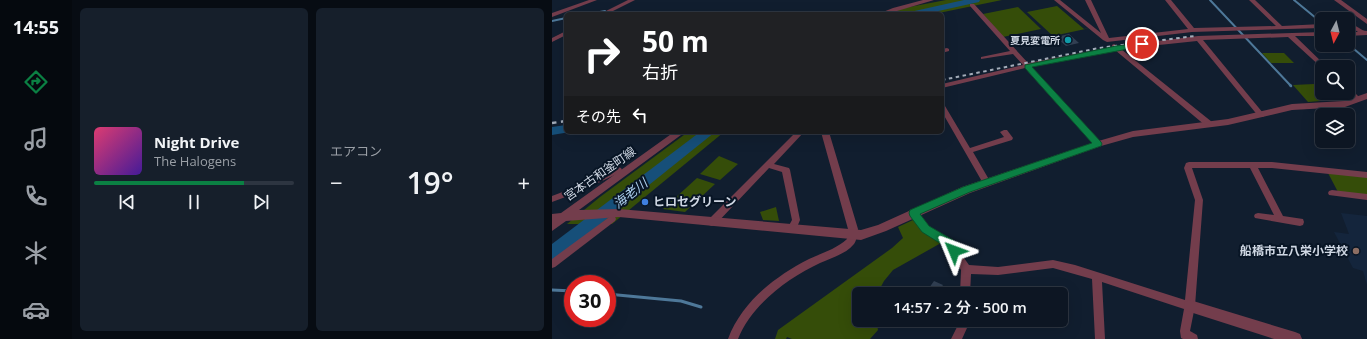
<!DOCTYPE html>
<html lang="ja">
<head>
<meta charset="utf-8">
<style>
  body { margin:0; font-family:"Open Sans","Noto Sans JP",sans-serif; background:#161f2b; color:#f1f3f6; height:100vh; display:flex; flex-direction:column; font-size:15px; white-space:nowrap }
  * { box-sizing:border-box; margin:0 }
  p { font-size:13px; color:#9a9fa6 }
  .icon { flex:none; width:22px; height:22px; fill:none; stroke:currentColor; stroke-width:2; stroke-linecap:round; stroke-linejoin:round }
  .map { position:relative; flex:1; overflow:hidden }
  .side { display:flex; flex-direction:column; gap:8px; padding:8px; background:#070c13; width:480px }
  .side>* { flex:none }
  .banner { position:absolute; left:12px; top:12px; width:380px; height:122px; border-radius:6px; box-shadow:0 4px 16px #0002,0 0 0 1px #2d3541; background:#202124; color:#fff; overflow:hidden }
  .needle { width:26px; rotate:187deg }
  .controls { position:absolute; left:763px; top:12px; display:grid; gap:8px }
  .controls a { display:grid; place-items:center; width:40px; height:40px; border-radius:6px; background:#0d1623; box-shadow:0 4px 16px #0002,0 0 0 1px #2d3541; font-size:20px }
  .speed { position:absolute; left:12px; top:275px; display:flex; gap:8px; font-size:20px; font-weight:700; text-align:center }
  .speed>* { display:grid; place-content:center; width:52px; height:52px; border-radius:50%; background:#0d1623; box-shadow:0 4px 16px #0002,0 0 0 1px #2d3541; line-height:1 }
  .speed .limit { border:6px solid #d22; background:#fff; color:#111 }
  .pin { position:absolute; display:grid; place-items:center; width:34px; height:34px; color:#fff; margin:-17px; border:2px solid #fff; border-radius:50%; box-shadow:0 1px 4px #0007 }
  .me { position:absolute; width:44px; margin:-22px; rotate:314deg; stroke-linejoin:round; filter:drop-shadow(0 0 3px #0008) }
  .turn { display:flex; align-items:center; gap:14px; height:84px; padding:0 12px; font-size:18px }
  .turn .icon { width:52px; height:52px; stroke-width:2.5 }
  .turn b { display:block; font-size:28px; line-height:34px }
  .then { display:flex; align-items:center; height:38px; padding:0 12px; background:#0003; gap:8px; font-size:15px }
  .big { font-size:30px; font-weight:600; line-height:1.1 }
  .side .card { flex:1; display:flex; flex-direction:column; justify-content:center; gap:6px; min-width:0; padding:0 14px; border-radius:6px; background:#161f2b }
  .song { display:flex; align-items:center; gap:12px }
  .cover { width:48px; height:48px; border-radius:6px; background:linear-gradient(135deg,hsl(340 70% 55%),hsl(260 70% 35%)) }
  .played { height:4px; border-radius:2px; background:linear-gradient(90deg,#0b8043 75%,#2d3541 75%) }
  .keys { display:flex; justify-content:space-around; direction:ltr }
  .heat { display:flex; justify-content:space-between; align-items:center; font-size:22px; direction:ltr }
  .side .tiles { flex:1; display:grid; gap:8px; grid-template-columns:repeat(2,1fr) }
  .trip { position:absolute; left:300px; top:287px; width:216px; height:40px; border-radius:6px; background:#0d1623; box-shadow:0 4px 16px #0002,0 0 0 1px #2d3541; font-weight:600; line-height:40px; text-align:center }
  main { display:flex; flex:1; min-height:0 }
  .tabs { display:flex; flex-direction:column; width:72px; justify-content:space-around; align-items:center; background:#05090e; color:#9a9fa6 }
  .tabs .icon { width:28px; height:28px }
  .tabs .active { color:#0b8043 }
  .tabs b { font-size:18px; color:#f1f3f6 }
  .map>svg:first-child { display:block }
</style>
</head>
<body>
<main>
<nav class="tabs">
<b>14:55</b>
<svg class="icon active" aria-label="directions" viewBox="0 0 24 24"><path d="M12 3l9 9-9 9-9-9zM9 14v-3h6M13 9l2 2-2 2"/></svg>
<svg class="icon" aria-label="music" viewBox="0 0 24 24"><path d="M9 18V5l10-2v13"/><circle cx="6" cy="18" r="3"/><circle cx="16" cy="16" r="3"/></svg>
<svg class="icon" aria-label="phone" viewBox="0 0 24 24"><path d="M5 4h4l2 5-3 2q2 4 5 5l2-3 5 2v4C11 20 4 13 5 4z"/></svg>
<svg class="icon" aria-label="climate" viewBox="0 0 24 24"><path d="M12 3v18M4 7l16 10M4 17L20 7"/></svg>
<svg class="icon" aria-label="car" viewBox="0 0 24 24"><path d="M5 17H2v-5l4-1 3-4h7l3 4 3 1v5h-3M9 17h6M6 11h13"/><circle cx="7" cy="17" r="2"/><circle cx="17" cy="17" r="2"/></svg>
</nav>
<section class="side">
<div class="tiles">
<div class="card">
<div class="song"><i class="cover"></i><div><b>Night Drive</b><p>The Halogens</p></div></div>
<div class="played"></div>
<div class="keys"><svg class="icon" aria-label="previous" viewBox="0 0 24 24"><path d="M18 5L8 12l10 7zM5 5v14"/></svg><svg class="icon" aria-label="pause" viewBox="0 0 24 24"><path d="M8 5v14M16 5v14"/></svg><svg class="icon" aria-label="next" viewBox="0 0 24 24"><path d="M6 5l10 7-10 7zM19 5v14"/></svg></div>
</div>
<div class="card"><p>エアコン</p>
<div class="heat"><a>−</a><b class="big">19°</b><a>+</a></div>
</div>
</div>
</section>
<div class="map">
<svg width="815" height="339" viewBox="0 0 815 339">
  <rect width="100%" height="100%" fill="#111e2f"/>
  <polygon fill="#14253c" points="789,213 815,216 815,285 811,271 801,268 782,232 797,234"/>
  <g fill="#354d09">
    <polygon points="394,0 450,0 382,14 337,14 352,8"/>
    <polygon points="505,6 532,29 538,28 501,36 475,12"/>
    <polygon points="466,7 489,29 451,37 431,14"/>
    <polygon points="710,53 732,53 742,63 719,63"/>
    <polygon points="762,84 770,93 781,100 756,102 741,85"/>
    <polygon points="136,132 172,132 60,224 15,224 48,197"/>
    <polygon points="167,156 186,164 168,180 148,174"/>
    <polygon points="776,173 815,177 815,195 786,192"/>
    <polygon points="145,178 163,184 133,212 111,209"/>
    <polygon points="224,207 227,221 211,220 208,212"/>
    <polygon points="361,220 372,231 389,243 341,270 332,281 325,294 307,294 307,320 324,320 326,330 318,339 240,339 235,337 234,339 223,339 226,330 340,248 351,238 346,227"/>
  </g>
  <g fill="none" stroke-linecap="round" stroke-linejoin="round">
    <g stroke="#4e7899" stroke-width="2">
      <polyline points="658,0 739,86"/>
      <polyline points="742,0 770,23"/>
      <polyline points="38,14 53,11"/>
      <polyline points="0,21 14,18"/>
      <polyline points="796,44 815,60"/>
    </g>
    <polyline stroke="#4e7899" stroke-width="2.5" points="738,85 739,86"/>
    <g stroke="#4e7899" stroke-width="3">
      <polyline points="0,290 21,291"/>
      <polyline points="55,294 129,301 149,307"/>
    </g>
    <g fill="#164f79" fill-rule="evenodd">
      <polygon points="412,0 428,0 427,2 373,14 356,14 358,12"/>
      <polygon points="14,125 14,132 18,132 0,135 0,127"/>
      <polygon points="148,132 163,132 6,258 0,260 0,244"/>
    </g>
  </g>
  <g fill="#313f52">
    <polygon points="517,34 527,43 514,46 504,37"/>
    <polygon points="382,281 391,285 386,293 377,288"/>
  </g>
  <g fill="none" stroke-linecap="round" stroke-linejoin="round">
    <g fill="#733d4c" fill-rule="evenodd">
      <polygon points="37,0 45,0 0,17 0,13"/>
      <polygon points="76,0 83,0 55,14 48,14"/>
      <polygon points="502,0 508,0 549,33 533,0 539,0 557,38 636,29 613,0 619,0 642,28 724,26 697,0 703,0 730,26 770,24 770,28 640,32 555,42 551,40"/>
      <polygon points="418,4 422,4 476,63 560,47 560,45 562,44 566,46 646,36 770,32 770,36 743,36 775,67 770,67 770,68 736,37 651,40 711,113 713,115 711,117 707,117 645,41 569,49 660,122 661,124 657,126 654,126 563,50 479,67 549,142 550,144 549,146 543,146 473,68 390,88 390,84 471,65 461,54 429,59 429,57 458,51 418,6"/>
      <path d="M796,24C805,24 808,31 815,31V35L796,36V32H806L800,28H796Z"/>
      <polygon points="14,31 14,35 0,42 0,38"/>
      <polygon points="395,48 397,49 397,51 390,53 390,49"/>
      <polygon points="796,87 798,88 809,99 809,101 805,101 796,93"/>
      <polygon points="390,104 393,106 418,148 452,137 448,132 452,130 455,130 461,138 460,140 421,152 439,183 438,185 432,185 390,112"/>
      <polygon points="244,132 252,132 222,164 237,168 238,170 248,220 243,232 240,233 237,232 235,229 240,220 230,172 217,168 163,225 160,226 157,225 156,222 157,219"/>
      <path d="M269,132H277L306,229C305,234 305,240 302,244C294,254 279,258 268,263C236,278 199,305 186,339H176C190,302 222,277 257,259C270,253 284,249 295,239L296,229Z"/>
      <polygon points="637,162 720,162 815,172 815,178 720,168 706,168 731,216 751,219 752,222 751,225 748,226 703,218 702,216 703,214 706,213 722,215 698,168 640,168 651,200 643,306 638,331 645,335 646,339 631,339 629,338 628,331 632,309 550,282 553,339 543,339 540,279 501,268 446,275 419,274 418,294 408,294 409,270 394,247 371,232 357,213 358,211 361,210 364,211 377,226 400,241 417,265 446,267 501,260 523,265 633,300 643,200 632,168 634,163"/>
      <polygon points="66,167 69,168 70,170 69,172 27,192 0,202 0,196 21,188"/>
      <polygon points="780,190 815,194 815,200 777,195 776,193 777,191"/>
      <polygon points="60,215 63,217 64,219 63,221 3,267 0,268 0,259"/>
      <polygon points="406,320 416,320 415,328 410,339 399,339 405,327"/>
    </g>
    <g fill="#733d4c" fill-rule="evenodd">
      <polygon points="371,0 382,0 335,14 326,14 341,8"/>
      <polygon points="782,0 789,0 815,19 815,24"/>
      <polygon points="815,93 815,99 793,107 740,110 676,125 581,137 549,146 418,193 334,231 309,240 67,217 14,221 0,231 0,214 9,213 122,132 133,132 27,210 67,209 309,230 326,225 410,187 543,142 581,131 676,119 740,104 792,101"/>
      <polygon points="638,300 743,332 748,334 750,339 722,339 638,312 633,310 632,306 633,302"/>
    </g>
    <polyline stroke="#a3acb9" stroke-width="2" stroke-dasharray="3.5 3.5" stroke-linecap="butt" points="390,80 547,48 643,36"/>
    <polyline stroke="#a3acb9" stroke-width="2.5" stroke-dasharray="4.5 4.5" stroke-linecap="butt" points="0,123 14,121"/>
  </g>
  <polygon fill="#0b8043" stroke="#07532c" points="590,43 593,44 592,46 480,67 549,142 550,144 549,146 418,192 368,214 377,226 401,240 407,251 405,254 402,256 398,254 394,247 370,232 358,216 357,213 358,210 411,187 540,143 473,68 473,65 564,46"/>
  <circle fill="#0f9aa8" stroke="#081525" stroke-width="1.5" cx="516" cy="40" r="4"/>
  <circle fill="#3f7fe0" stroke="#081525" stroke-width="1.5" cx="93" cy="202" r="4"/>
  <circle fill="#8d6e63" stroke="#081525" stroke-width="1.5" cx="804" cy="251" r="4"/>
  <g text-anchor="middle" stroke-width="4" stroke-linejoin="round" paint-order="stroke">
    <g font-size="10" font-weight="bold" fill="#cfd7e3" stroke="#081525" text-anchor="end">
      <text x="508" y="44">夏見変電所</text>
    </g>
    <g font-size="12" fill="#cfd7e3" stroke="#081525">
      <text transform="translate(48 174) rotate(-35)" y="4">宮本古和釜町線</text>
    </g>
    <g font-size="12" font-weight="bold" fill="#cfd7e3" stroke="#081525" text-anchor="start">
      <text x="101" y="206">ヒロセグリーン</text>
      <text x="796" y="255" text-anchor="end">船橋市立八栄小学校</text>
    </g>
    <g font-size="13" font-style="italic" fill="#aed1ef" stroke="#081525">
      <text transform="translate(78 193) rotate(-38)" y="5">海老川</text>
    </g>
  </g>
</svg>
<div class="controls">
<a><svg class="needle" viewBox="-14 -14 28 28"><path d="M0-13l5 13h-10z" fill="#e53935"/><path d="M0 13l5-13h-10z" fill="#9a9fa6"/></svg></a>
<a><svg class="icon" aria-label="search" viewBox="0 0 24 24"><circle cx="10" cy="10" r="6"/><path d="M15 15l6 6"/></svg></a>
<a><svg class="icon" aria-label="layers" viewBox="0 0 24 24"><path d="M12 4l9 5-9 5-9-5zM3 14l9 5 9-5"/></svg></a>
</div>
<div class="speed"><div class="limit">30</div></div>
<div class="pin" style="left:590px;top:44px;background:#d93025"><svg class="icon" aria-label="arrive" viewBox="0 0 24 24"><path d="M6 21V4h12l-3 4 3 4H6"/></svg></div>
<svg class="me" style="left:402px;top:251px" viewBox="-20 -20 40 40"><path d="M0-17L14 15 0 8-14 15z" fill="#0b8043" stroke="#fff" stroke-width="4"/></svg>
<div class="trip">14:57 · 2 分 · 500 m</div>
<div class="banner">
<div class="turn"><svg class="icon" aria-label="right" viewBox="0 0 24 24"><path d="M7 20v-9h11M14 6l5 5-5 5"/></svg><div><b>50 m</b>右折</div></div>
<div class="then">その先<svg class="icon" aria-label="left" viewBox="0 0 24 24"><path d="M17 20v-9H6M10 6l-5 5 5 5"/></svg></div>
</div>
</div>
</main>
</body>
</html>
